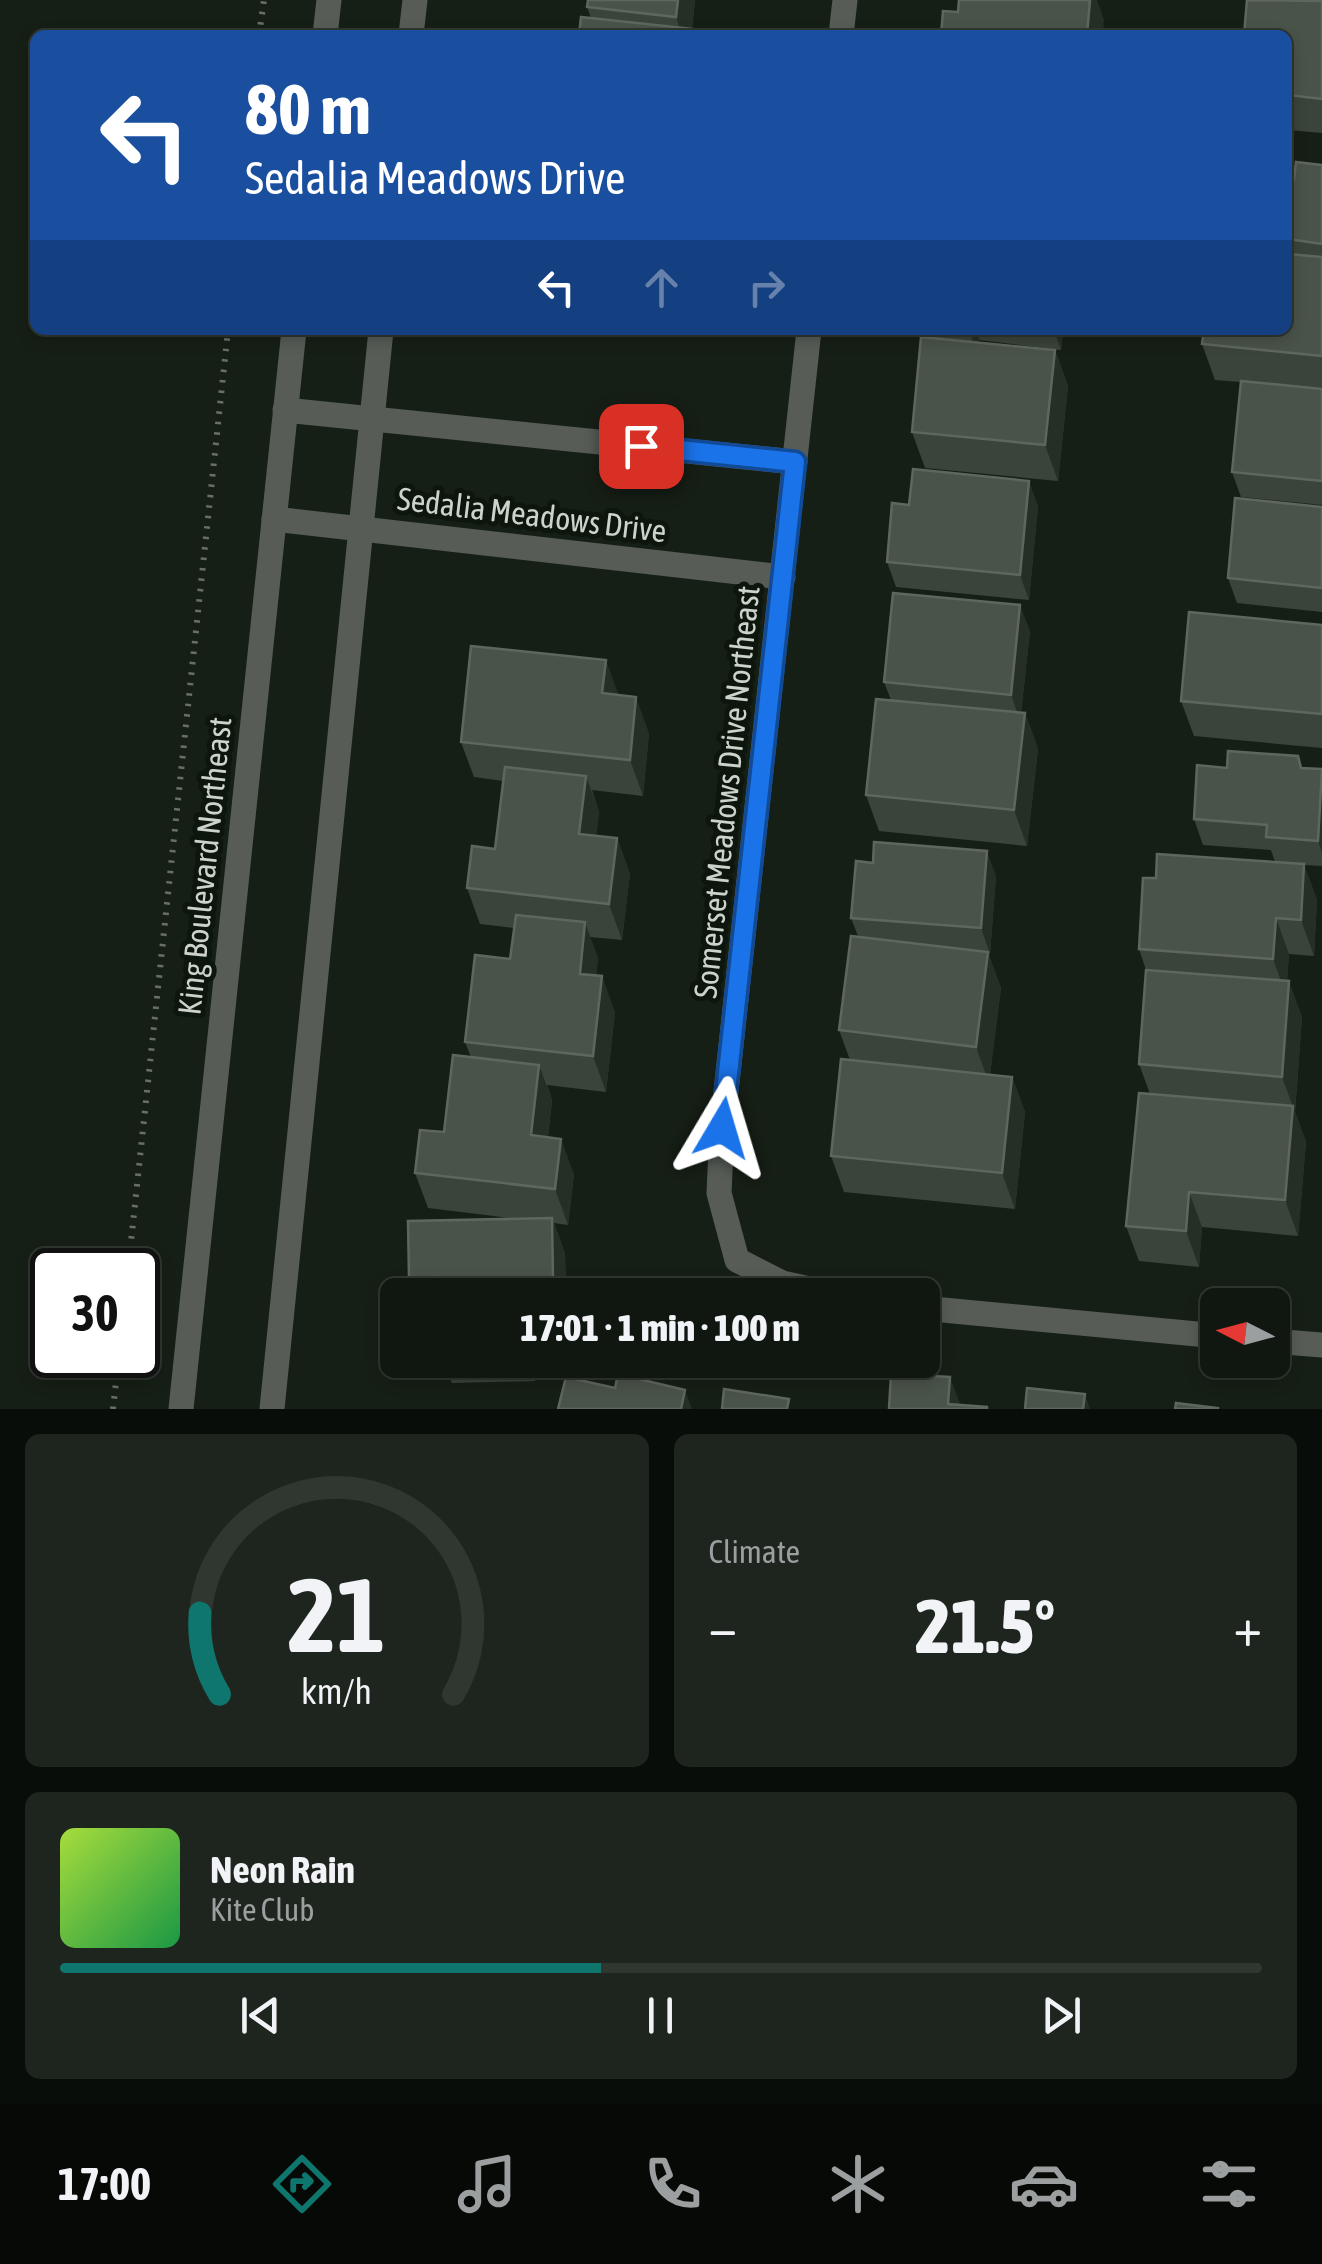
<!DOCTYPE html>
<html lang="en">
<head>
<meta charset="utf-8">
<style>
  body { margin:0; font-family:"Asap Condensed",sans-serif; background:#1e241e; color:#f1f3f6; height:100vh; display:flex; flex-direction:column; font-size:38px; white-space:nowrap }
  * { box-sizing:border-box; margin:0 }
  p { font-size:32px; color:#9c9f9f }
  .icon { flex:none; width:55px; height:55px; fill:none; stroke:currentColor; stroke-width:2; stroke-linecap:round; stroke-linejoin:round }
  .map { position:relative; height:1409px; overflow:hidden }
  .panel { display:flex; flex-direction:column; gap:25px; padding:25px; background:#090d09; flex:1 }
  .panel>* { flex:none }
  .top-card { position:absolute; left:30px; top:30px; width:1262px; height:305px; border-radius:15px; box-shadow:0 5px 15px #0003,0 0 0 2px #303630; background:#1a4fa0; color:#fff; overflow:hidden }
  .needle { width:65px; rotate:276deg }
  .tools { position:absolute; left:1200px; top:1288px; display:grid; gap:20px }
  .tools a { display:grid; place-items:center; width:90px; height:90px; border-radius:15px; background:#101710; box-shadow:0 5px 15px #0003,0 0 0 2px #303630; font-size:50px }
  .speed { position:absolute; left:30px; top:1248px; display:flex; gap:20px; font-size:50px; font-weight:700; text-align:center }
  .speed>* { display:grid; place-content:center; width:130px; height:130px; border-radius:50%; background:#101710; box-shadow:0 5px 15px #0003,0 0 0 2px #303630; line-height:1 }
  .speed .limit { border:5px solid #111; border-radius:15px; background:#fff; color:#111 }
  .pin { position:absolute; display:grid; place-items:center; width:85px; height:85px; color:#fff; margin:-42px; border-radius:20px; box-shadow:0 5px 15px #0006 }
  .me { position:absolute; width:110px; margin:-55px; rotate:7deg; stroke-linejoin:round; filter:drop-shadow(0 0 8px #0008) }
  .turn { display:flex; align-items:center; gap:35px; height:210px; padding:0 50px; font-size:45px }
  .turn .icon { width:130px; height:130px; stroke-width:2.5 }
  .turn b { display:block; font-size:70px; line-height:85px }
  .lanes { display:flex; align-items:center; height:95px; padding:0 50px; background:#0003; justify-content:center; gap:50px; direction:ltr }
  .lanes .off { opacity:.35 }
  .big { font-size:75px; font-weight:800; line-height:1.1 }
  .panel .card { flex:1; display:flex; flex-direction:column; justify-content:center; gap:15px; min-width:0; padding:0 35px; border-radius:15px; background:#1e241e }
  .panel .dial { align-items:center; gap:0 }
  .dial svg { height:260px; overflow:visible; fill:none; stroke:#303630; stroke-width:7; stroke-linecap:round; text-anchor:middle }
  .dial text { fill:#f1f3f6; stroke:none }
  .song { display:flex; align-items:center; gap:30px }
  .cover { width:120px; height:120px; border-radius:15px; background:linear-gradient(135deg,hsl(80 70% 55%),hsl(140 70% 35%)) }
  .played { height:10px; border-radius:5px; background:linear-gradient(90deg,#0f766e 45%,#303630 45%) }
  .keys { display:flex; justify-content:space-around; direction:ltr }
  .heat { display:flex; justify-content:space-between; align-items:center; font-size:55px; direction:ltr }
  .panel .tiles { flex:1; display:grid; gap:25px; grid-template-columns:1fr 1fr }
  .card:last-child { grid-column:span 2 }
  .trip { position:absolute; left:380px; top:1278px; width:560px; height:100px; border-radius:15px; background:#101710; box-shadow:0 5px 15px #0003,0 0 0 2px #303630; font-weight:800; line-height:100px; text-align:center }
  .menu { display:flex; height:160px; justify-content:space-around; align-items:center; background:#060906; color:#9c9f9f }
  .menu .icon { width:70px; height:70px }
  .menu .on { color:#0f766e }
  .menu b { font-size:45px; color:#f1f3f6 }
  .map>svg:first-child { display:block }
</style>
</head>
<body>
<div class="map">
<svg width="1322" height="1409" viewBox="0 0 1322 1409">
  <rect width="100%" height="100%" fill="#161f16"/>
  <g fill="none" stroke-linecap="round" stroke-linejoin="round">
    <g stroke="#686f67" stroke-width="6" stroke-dasharray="2.5 8" stroke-linecap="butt">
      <polyline points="259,35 264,0"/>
      <polyline points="128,1270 228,330"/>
      <polyline points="113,1409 119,1355"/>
    </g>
    <g stroke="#575c57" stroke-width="25">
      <polyline points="841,35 845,0"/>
      <polyline points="809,330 722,1128 719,1193 737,1260 782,1283 837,1295"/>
      <polyline points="285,410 795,462"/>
      <polyline points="274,519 783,577"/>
      <polyline points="922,1308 1218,1336"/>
      <polyline points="1272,1341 1322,1345"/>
    </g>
    <g stroke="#575c57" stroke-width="25">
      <polyline points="325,35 329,0"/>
      <polyline points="411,35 415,0"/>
      <polyline points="181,1409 294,330"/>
      <polyline points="272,1409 381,330"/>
    </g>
  </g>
  <g fill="#3a443a">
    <polygon points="588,0 695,0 692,29 591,18 587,7"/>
    <polygon points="1322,1 1322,133 1288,130 1288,35"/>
    <polygon points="1322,165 1322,505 1241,497 1232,472 1241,382 1215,380 1202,344 1288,330 1288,178 1294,179"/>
    <polygon points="587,330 649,330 648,335"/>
    <polygon points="918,330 1063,330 1061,350 980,340 979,343 1055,350 1068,386 1058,481 925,468 912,432 921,338"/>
    <polygon points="909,505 1038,506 1029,600 896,587 887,562"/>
    <polygon points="1322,507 1322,612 1237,603 1228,578"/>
    <polygon points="1322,625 1322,748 1194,736 1181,701"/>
    <polygon points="1030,631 1021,713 1025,713 1038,749 1027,846 879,831 866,795 891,700 884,682"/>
    <polygon points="618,695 649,733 643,796 592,790 599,812 596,836 617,838 630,874 622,940 590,937 598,958 596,976 615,1012 606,1092 547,1085 552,1100 548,1137 574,1174 568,1225 554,1223 565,1254 566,1295 415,1295 409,1278 519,1219 428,1208 415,1173 444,1132 471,1057 465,1042 510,959 514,928 480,924 467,888 495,849 503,781 474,777 461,742"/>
    <polygon points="1298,756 1302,768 1322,769 1322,866 1304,865 1317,900 1314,956 1289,954 1287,981 1302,1017 1295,1112 1306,1142 1298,1236 1202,1227 1199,1267 1139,1261 1126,1226 1150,1094 1139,1064 1146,970 1139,949 1156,878 1275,862 1271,850 1203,845 1194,819 1227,768"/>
    <polygon points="996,876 990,954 988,953 1001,988 990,1074 1012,1077 1025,1112 1015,1209 844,1192 831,1156 850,1060 839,1030 858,936 851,918"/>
    <polygon points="443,1360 534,1360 535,1381 452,1383"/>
  </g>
  <g fill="#252f25">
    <polygon points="678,0 695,0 691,35 682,35 676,17"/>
    <polygon points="1090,0 1097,0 1104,20 1103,35 1087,35"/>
    <polygon points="969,330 976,330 980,340 977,354"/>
    <polygon points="1054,330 1063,330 1061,350"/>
    <polygon points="1055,350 1068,386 1058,481 1045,445"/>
    <polygon points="1029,481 1038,506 1029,600 1020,575"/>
    <polygon points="1020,605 1030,631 1020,720 1011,695"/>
    <polygon points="606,660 619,696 602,693"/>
    <polygon points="636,697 649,733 643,796 630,760"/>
    <polygon points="1025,713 1038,749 1027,846 1014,810"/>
    <polygon points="586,776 599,812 592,870 579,834"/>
    <polygon points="1322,788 1322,853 1318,841"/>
    <polygon points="617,838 630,874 622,940 609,904"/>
    <polygon points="987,851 996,876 990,954 981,928"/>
    <polygon points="1304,864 1317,900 1314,956 1301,920"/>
    <polygon points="1276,918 1289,954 1286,995 1273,959"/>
    <polygon points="585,922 598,958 593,1010 580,974"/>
    <polygon points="988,952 1001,988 989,1083 976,1047"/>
    <polygon points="602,976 615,1012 606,1092 593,1056"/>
    <polygon points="1289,981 1302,1017 1295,1112 1306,1142 1298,1236 1285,1200 1293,1107 1282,1077"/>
    <polygon points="539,1065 552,1100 544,1171 531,1135"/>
    <polygon points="1012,1077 1025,1112 1015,1209 1002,1173"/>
    <polygon points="561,1139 574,1174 568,1225 555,1189"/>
    <polygon points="1189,1192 1202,1227 1199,1267 1186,1231"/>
    <polygon points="552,1218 565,1254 566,1295 560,1295 553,1277"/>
    <polygon points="520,1278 526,1295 521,1295"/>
    <polygon points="527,1360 534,1360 535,1381"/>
    <polygon points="950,1377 962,1409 948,1404"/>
    <polygon points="685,1390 692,1409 681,1409"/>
    <polygon points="1085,1394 1090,1409 1083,1409"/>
  </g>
  <g fill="#4a534a" stroke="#5e675e" stroke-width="2.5">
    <polygon points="588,0 678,0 676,17 587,7"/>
    <polygon points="959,0 1090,0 1087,35 941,35 943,11 958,12"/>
    <polygon points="1247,0 1322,1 1322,99 1288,95 1288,35 1244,35"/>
    <polygon points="581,17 703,30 702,35 579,35"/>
    <polygon points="1296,162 1322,165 1322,244 1288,239 1288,178 1294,179"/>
    <polygon points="1288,254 1322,257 1322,356 1202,344 1204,330 1288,330"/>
    <polygon points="921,337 1055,350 1045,445 912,432"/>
    <polygon points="1241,381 1322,389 1322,481 1232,472"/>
    <polygon points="913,469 1029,481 1020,575 887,562 892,503 909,505"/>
    <polygon points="1235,498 1322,507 1322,588 1228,578"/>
    <polygon points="893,593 1020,605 1011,695 884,682"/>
    <polygon points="1189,612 1322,625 1322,714 1181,701"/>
    <polygon points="471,646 606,660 602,693 636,697 630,760 461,742"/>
    <polygon points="876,699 1025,713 1014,810 866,795"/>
    <polygon points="1228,751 1298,756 1301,768 1322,769 1318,841 1266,837 1267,825 1194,819 1197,765 1227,768"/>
    <polygon points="505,767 586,776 579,834 617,838 609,904 467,888 472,846 495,849"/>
    <polygon points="874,842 987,851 981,928 851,918 856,861 873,863"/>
    <polygon points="1157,854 1304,864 1301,920 1276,918 1273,959 1139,949 1143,878 1156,878"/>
    <polygon points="516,915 585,922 580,974 602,976 593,1056 465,1042 475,955 510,959"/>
    <polygon points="851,936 988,952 976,1047 839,1030"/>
    <polygon points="1146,970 1289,981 1282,1077 1139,1064"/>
    <polygon points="453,1055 539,1065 531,1135 561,1139 555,1189 415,1173 420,1130 444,1132"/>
    <polygon points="841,1059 1012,1077 1002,1173 831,1156"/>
    <polygon points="1139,1093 1293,1106 1285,1200 1189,1192 1186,1231 1126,1226"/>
    <polygon points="552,1218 553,1277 520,1278 521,1295 438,1295 437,1277 409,1278 408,1221"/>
    <polygon points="618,1374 685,1390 681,1409 558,1409 566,1377 615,1388"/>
    <polygon points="891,1374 950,1377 948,1404 987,1407 987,1409 889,1409"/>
    <polygon points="1027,1388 1085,1394 1083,1409 1025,1409"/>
    <polygon points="724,1389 789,1399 787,1409 722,1409"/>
    <polygon points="1176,1403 1218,1408 1218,1409 1175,1409"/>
  </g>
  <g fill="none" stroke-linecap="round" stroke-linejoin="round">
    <defs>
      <polyline id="route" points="641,446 795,462 722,1128"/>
    </defs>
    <use href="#route" stroke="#114b97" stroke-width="25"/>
    <use href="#route" stroke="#1a73e8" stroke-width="18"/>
  </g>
  <g text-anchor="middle" stroke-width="10" stroke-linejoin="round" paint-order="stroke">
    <g font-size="32" fill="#cdd3cc" stroke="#0d160d">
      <text transform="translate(532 515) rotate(7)" y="11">Sedalia Meadows Drive</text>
      <text transform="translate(727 792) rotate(-84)" y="11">Somerset Meadows Drive Northeast</text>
      <text transform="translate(205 866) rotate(-84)" y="11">King Boulevard Northeast</text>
    </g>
  </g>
</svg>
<div class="tools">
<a><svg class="needle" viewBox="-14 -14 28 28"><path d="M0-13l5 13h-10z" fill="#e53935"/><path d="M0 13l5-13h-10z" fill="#9c9f9f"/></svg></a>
</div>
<div class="speed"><div class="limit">30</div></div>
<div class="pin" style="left:641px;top:446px;background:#d93025"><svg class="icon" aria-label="arrive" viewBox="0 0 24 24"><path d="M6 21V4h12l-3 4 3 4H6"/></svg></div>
<svg class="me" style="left:722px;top:1128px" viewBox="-20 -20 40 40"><path d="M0-17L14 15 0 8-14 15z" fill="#1a73e8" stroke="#fff" stroke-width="4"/></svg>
<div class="trip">17:01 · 1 min · 100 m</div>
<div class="top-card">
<div class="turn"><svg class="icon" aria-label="left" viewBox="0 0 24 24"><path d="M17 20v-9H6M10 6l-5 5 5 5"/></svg><div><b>80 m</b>Sedalia Meadows Drive</div></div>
<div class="lanes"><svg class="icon" aria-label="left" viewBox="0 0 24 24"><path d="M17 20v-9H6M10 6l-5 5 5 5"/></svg><svg class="icon off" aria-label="ahead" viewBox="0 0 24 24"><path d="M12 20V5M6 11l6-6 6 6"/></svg><svg class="icon off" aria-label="right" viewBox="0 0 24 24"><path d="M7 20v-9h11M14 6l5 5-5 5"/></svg></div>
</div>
</div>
<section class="panel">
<div class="tiles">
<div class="card dial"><svg viewBox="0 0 100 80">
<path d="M14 69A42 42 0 1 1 86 69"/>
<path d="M14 69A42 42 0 0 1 8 44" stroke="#0f766e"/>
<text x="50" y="56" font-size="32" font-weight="700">21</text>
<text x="50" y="72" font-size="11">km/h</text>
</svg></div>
<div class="card"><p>Climate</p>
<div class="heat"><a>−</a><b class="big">21.5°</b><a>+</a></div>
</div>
<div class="card">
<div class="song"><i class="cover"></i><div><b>Neon Rain</b><p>Kite Club</p></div></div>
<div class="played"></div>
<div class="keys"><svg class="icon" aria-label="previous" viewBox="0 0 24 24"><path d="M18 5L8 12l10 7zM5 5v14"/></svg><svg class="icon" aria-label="pause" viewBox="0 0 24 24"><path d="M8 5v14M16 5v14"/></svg><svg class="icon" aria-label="next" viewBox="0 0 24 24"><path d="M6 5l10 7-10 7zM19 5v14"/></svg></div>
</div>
</div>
</section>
<nav class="menu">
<b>17:00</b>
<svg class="icon on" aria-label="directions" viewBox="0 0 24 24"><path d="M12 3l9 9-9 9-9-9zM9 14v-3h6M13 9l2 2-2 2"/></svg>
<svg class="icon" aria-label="music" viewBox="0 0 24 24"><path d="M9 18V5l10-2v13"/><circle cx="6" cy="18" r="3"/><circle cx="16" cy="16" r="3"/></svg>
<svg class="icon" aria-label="phone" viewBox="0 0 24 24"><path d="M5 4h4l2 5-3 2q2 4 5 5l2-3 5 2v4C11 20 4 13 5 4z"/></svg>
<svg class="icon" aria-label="climate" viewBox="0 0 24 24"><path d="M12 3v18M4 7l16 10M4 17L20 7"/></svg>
<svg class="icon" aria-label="car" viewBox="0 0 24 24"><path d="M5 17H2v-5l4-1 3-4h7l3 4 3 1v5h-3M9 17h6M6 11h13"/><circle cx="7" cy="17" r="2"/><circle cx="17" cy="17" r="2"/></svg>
<svg class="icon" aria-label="filters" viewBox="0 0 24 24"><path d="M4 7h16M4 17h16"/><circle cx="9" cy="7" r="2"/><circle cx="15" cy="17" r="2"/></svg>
</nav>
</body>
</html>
